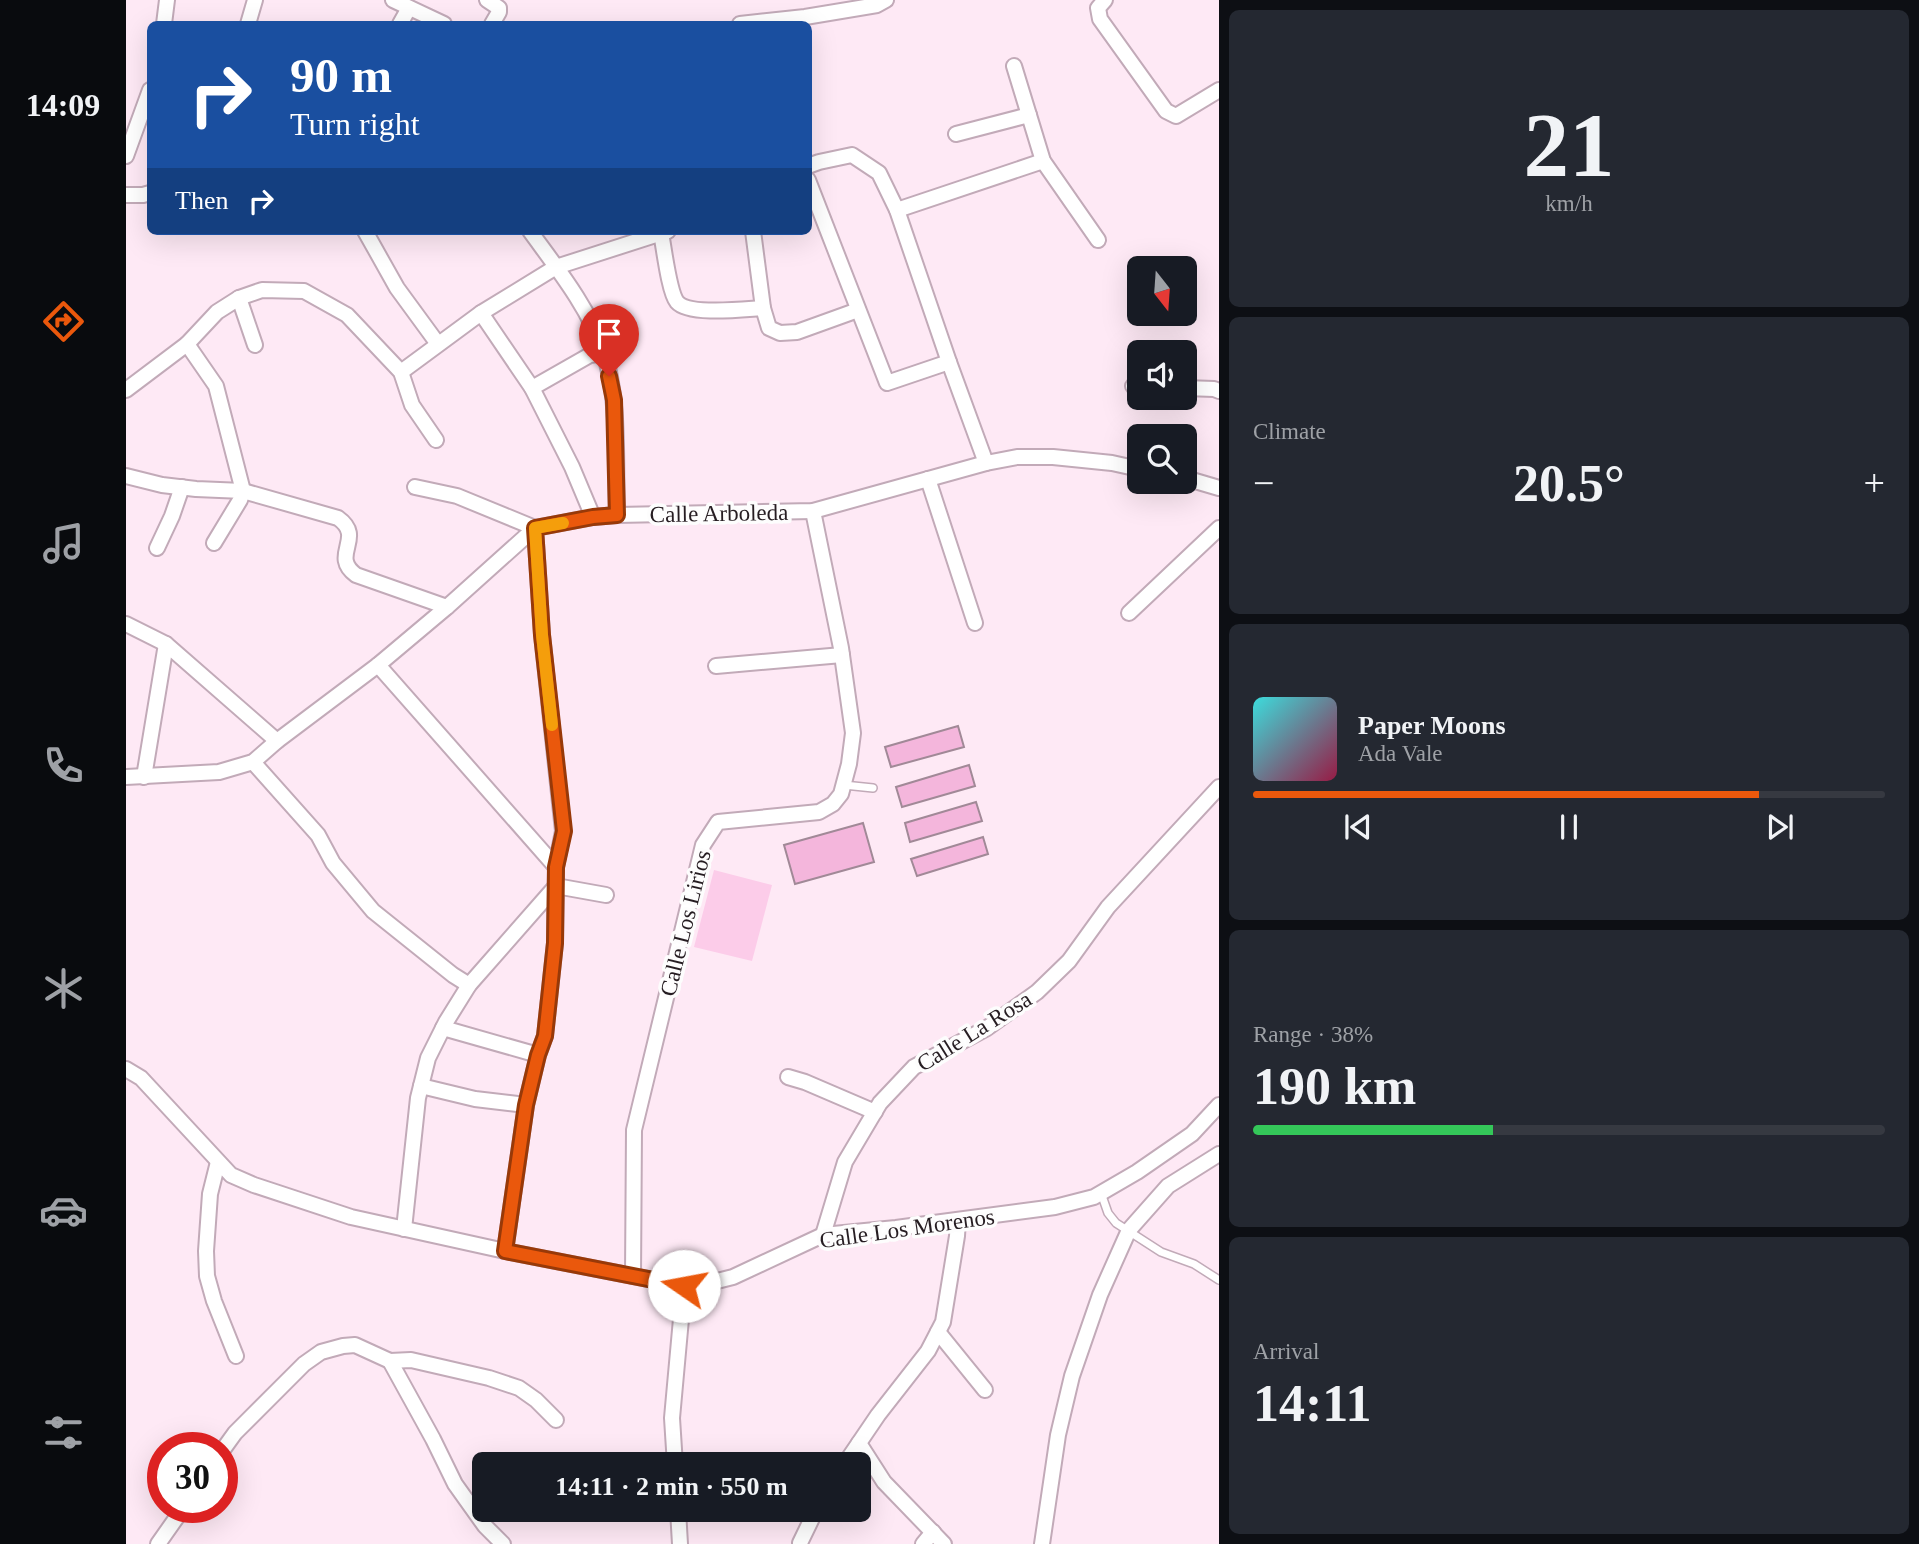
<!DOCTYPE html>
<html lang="en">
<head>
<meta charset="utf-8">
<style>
  body { margin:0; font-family:"Times New Roman",serif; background:#242831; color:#f1f3f6; height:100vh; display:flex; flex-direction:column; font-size:26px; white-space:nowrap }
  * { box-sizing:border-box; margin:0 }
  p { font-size:23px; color:#9ea1a6 }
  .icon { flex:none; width:38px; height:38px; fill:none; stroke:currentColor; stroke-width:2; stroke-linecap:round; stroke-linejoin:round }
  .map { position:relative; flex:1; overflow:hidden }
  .drawer { display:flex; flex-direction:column; gap:10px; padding:10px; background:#0d0f14; width:700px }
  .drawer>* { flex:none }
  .guide { position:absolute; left:21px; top:21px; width:665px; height:214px; border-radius:10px; box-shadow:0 7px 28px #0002; background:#1a4fa0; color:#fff; overflow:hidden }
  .needle { width:46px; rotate:163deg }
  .buttons { position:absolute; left:1001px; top:256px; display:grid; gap:14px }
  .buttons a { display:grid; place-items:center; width:70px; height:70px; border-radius:10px; background:#171b24; box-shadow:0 7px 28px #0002; font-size:35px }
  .speed { position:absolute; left:21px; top:1432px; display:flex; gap:14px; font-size:35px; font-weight:700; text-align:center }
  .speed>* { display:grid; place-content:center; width:91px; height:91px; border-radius:50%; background:#171b24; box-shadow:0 7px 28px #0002; line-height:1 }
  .speed .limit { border:10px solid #d22; background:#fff; color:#111 }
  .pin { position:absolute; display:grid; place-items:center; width:60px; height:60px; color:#fff; margin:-72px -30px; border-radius:50% 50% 50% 0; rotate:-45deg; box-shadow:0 0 7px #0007 }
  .pin .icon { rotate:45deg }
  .me { position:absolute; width:77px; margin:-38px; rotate:282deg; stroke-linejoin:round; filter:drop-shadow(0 0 5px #0008) }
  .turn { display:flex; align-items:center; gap:24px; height:147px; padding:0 28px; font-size:32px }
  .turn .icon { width:91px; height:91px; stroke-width:2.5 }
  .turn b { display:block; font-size:49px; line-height:60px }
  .then { display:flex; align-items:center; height:66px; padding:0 28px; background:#0003; gap:14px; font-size:26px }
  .big { font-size:52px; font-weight:700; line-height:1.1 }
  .drawer .widget { flex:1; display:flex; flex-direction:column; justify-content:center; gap:10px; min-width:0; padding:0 24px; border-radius:10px; background:#242831 }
  .drawer .dial { align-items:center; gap:0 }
  .dial b { font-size:91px; line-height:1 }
  .song { display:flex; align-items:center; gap:21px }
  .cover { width:84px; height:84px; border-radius:10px; background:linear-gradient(135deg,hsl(180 70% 55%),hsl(340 70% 35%)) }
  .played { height:7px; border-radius:4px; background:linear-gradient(90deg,#ea580c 80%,#363941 80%) }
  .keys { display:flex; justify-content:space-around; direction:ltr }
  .heat { display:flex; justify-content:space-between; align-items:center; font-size:38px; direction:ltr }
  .charge { height:10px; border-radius:5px; background:linear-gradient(90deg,#34c759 38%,#363941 0) }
  .trip { position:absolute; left:346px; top:1452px; width:399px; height:70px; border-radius:10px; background:#171b24; box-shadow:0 7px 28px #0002; font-weight:700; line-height:70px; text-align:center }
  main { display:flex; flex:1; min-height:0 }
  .tabs { display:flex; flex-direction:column; width:126px; justify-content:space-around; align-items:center; background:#090b0e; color:#9ea1a6 }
  .tabs .icon { width:49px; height:49px }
  .tabs .on { color:#ea580c }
  .tabs b { font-size:32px; color:#f1f3f6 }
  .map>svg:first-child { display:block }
</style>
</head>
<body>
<main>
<nav class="tabs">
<b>14:09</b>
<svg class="icon on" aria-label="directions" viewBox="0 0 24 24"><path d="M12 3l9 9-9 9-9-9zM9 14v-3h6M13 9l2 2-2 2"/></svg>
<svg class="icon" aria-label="music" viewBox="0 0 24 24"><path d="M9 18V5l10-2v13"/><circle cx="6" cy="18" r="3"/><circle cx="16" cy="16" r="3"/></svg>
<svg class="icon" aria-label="phone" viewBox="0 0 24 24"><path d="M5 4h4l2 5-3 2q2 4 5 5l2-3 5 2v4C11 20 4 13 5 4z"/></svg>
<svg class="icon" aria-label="climate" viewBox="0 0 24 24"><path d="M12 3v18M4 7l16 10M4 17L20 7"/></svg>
<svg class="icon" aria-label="car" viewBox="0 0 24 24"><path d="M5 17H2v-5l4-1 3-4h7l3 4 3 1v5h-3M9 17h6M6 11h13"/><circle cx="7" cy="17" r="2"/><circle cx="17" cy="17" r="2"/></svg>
<svg class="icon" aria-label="filters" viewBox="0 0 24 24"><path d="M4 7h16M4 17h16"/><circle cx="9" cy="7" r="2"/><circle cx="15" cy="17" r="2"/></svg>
</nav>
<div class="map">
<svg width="1093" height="1544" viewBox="0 0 1093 1544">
  <rect width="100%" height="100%" fill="#fee9f5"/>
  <polygon fill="#fccce9" points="588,870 646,885 626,961 568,947"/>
  <g fill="#f4b6dc" stroke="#a18997" stroke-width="2">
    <polygon points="832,726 838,747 765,767 759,747"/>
    <polygon points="843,765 849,786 776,807 770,787"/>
    <polygon points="850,802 856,821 784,842 779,823"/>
    <polygon points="737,823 748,862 669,884 658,845"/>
    <polygon points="857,837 862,854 791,876 785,859"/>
  </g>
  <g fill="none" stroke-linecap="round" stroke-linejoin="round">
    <defs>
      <g id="lane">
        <polyline points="718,785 747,788"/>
        <polyline points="975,1193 982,1213 990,1223 1035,1252 1068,1264 1093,1280"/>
      </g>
      <g id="street">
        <polyline points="267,0 318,24"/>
        <polyline points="361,0 373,8 373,12 366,24"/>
        <polyline points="979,0 972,8 974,19 1040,111 1050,116 1093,90"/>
        <polyline points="38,24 41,0"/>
        <polyline points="122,24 129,0"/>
        <polyline points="274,24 283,8"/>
        <polyline points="614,24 679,17 751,5 760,0"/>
        <polyline points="888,66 917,161 972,240"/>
        <polyline points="830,134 903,115"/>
        <polyline points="0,156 24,90"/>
        <polyline points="682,166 693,162 726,155 753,173 771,210 823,362 860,463"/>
        <polyline points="682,180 761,383 823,362"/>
        <polyline points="0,195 17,195 24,193"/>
        <polyline points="771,210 917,161"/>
        <polyline points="239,231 271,288 312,344"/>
        <path d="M404,231C430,267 463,308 477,350C494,398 489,463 491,515"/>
        <polyline points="627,231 637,308 643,328 654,333 671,332 732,310"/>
        <path d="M535,233C538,248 543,292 551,302C563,316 619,309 637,308"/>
        <polyline points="113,298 129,345"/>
        <polyline points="355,313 406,388 446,467 467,517"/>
        <polyline points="275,372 355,313 430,267 542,231"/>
        <polyline points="1007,386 1013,386"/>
        <polyline points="406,388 464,355 478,353"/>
        <polyline points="1059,388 1088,389 1093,391"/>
        <polyline points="0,390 61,344"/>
        <path d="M0,476L36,485L70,489L117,491L212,518C240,538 203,555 230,575L321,607"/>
        <polyline points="1059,478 1093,488"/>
        <polyline points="802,479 849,623"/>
        <polyline points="289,487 331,496 409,528"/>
        <polyline points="88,543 114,500 117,491 90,386 61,344 91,312 113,298 136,290 178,291 221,315 275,372 286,405 310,440"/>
        <polyline points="31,548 46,516 56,487"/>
        <polyline points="1003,613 1093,528"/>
        <polyline points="0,624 40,644 151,741"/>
        <polyline points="252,665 430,867"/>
        <polyline points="590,666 716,655"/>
        <polyline points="127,762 192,835 207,863 247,911 327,975 343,985"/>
        <polyline points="0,777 93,772 127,762 151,741 252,665 321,607 409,528 467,517 491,515 687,511 860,463 891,457 927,457 986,463 1013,469"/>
        <polyline points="18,777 40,644"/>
        <polyline points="317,1028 412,1055"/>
        <polyline points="0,1069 15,1078 105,1175 128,1185 225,1217 379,1251 558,1286 587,1282 607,1277 697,1235 770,1228 929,1207 968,1197 1011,1172 1066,1134 1093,1105"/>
        <polyline points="662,1077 679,1082 749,1112"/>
        <polyline points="295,1086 349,1099 400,1105"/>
        <polyline points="92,1162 84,1194 80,1251 81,1276 88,1301 110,1356"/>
        <polyline points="278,1229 292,1098 302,1058 320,1022 343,985 430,886 480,895"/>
        <polyline points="697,1235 719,1162 754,1103 788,1067 861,1028 911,992 943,961 982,907 1093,787"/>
        <polyline points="379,1251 400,1105 412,1055 419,1036 429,943 430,867 437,831 416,635 409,528"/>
        <polyline points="507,1276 508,1130 577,845 592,822 693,812 707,804 715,794 723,764 727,733 715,648 687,511"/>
        <polyline points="812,1332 859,1390"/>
        <polyline points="264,1361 307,1439 329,1484 359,1526 377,1544"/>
        <polyline points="96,1451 109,1433 178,1364 195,1352 217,1346 229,1345 264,1361 285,1360 363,1378 393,1388 410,1400 430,1420"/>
        <polyline points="549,1465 546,1418 558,1286"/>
        <polyline points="718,1465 733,1443"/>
        <polyline points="552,1510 554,1544"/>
        <polyline points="674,1543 690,1510"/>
        <polyline points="32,1544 58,1507"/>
        <polyline points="797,1544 807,1532"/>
        <polyline points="818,1544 758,1482 733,1443 752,1415 802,1351 817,1322 831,1236 832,1220"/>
        <polyline points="916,1544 932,1435 946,1376 974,1295 1003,1230 1042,1186 1093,1154"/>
      </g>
    </defs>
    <use href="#lane" stroke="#c2aab8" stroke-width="10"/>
    <use href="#street" stroke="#c2aab8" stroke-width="18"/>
    <use href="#lane" stroke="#fff" stroke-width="7"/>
    <use href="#street" stroke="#fff" stroke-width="14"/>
  </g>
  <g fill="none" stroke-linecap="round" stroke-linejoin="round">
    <defs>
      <polyline id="route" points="483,376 488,400 491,515 467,517 409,528 416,635 438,831 430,867 429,943 419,1036 412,1055 400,1105 379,1251 558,1286"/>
    </defs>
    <use href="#route" stroke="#983908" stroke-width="18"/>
    <use href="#route" stroke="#ea580c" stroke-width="12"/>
    <polyline stroke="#f59e0b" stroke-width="12" points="426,725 416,635 409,528 437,523"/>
  </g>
  <g text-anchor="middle" stroke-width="7" stroke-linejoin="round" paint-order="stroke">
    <g font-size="23" fill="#261d22" stroke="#fdfdfd">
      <text transform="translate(593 513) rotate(-1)" y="8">Calle Arboleda</text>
      <text transform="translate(559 923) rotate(-76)" y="8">Calle Los Lirios</text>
      <text transform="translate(848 1031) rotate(-32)" y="8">Calle La Rosa</text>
      <text transform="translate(781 1228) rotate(-8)" y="8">Calle Los Morenos</text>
    </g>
  </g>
</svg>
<div class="buttons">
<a><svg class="needle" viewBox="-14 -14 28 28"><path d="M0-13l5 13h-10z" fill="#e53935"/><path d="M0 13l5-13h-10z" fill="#9ea1a6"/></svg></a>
<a><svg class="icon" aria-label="sound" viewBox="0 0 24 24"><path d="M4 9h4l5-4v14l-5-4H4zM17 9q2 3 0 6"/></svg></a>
<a><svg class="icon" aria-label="search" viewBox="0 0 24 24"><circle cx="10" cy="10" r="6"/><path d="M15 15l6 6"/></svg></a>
</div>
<div class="speed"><div class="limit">30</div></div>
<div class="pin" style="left:483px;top:376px;background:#d93025"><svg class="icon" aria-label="arrive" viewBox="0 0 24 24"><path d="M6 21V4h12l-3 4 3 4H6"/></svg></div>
<svg class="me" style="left:558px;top:1286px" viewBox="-20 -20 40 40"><circle r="19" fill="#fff"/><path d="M0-13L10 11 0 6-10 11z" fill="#ea580c"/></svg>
<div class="trip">14:11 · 2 min · 550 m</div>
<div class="guide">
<div class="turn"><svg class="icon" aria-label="right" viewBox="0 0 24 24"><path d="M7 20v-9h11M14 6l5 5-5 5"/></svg><div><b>90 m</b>Turn right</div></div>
<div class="then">Then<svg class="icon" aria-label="right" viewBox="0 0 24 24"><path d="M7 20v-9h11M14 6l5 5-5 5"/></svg></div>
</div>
</div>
<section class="drawer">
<div class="widget dial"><b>21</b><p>km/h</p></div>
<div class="widget"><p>Climate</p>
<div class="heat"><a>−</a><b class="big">20.5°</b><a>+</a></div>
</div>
<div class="widget">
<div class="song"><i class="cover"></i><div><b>Paper Moons</b><p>Ada Vale</p></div></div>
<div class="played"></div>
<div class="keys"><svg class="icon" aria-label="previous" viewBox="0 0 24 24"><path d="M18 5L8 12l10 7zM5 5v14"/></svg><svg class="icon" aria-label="pause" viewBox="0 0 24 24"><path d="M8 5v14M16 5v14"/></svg><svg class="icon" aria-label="next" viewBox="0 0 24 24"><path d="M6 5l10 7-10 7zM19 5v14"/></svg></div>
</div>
<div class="widget"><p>Range · 38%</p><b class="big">190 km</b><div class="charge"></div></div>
<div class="widget"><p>Arrival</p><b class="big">14:11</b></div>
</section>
</main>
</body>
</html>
